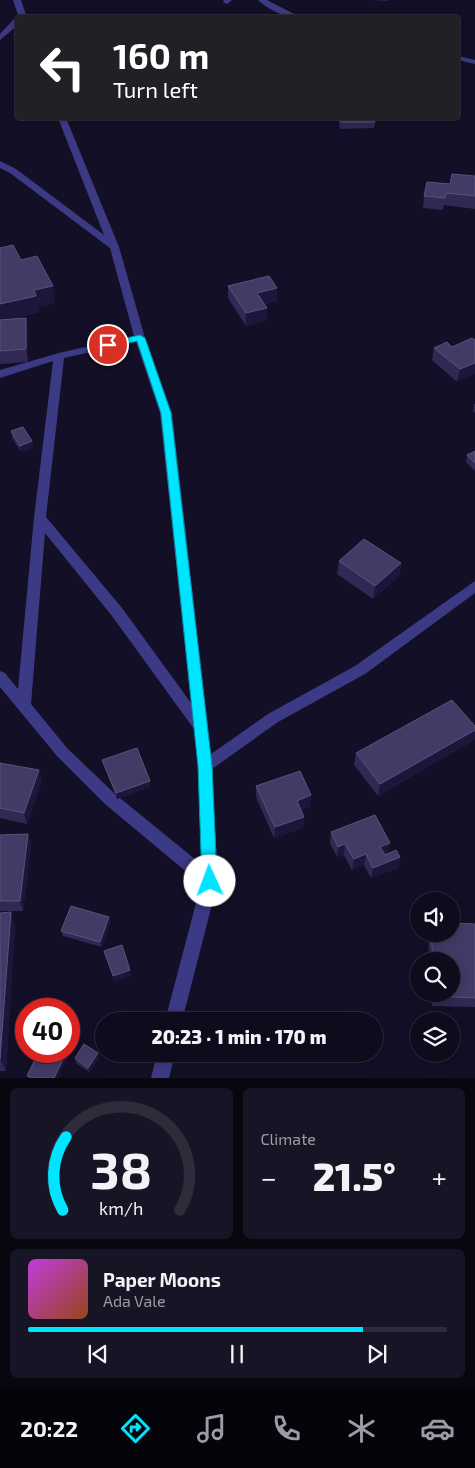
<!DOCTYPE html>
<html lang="en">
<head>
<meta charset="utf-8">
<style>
  body { margin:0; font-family:"Exo 2",sans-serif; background:#171425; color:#f1f3f6; height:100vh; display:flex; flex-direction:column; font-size:19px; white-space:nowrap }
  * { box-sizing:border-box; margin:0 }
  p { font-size:16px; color:#9b9ba3 }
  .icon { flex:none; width:28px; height:28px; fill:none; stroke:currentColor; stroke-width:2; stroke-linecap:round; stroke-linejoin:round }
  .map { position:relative; height:1078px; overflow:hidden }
  .sheet { display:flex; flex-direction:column; gap:10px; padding:10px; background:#08060f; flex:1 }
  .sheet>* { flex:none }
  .guide { position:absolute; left:15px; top:15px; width:445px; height:105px; border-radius:5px; box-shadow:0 2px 12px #0003,0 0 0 1px #2e2b3b; background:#202124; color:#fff; overflow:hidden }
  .controls { position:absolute; left:410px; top:892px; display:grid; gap:10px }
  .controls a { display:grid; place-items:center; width:50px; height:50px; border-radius:50%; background:#0e0b1c; box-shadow:0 2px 12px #0003,0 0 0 1px #2e2b3b; font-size:25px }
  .speed { position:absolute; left:15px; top:998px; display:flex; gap:10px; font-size:25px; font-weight:700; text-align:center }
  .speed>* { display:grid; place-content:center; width:65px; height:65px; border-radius:50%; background:#0e0b1c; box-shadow:0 2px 12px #0003,0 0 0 1px #2e2b3b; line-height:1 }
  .speed .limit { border:8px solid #d22; background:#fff; color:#111 }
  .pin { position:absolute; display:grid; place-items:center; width:42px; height:42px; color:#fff; margin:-21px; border:2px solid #fff; border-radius:50%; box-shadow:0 1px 5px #0007 }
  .me { position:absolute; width:55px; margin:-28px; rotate:358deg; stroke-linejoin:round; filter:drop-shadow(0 0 4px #0008) }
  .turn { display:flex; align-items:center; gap:18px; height:105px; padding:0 15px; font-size:22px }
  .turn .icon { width:65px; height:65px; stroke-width:2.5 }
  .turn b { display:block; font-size:35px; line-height:42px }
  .big { font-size:38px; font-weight:800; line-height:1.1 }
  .sheet .card { flex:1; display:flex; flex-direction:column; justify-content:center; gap:8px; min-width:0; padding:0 18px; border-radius:8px; background:#171425 }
  .sheet .dial { align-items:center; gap:0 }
  .dial svg { height:130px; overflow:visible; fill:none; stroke:#2e2b3b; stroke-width:7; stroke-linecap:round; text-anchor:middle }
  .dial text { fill:#f1f3f6; stroke:none }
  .song { display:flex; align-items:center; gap:15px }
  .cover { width:60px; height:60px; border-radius:8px; background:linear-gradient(135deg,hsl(290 70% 55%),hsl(20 70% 35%)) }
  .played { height:5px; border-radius:2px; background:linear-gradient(90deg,#00e5ff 80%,#2e2b3b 80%) }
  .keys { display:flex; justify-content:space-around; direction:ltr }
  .heat { display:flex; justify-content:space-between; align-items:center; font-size:28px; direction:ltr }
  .sheet .tiles { flex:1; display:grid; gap:10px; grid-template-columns:1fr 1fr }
  .card:last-child { grid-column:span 2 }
  .trip { position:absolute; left:95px; top:1012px; width:288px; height:50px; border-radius:25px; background:#0e0b1c; box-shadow:0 2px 12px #0003,0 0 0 1px #2e2b3b; font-weight:800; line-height:50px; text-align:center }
  .tabs { display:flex; height:80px; justify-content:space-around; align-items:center; background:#06040b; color:#9b9ba3 }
  .tabs .icon { width:35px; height:35px }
  .tabs .on { color:#00e5ff }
  .tabs b { font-size:22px; color:#f1f3f6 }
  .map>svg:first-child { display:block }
</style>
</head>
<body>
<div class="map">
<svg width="475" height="1078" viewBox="0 0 475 1078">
  <rect width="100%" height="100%" fill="#130f26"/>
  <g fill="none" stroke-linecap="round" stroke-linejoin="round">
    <g fill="#3d3a85" fill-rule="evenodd">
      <polygon points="13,0 21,0 27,18 19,18"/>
      <polygon points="224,0 232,0 227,4 223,2"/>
      <path d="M258,0H267L302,18C286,18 270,11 258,0Z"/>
      <polygon points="15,18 18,18 18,25 0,40 0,34"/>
      <polygon points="458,56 475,60 475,64 458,60"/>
      <path d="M58,118H66L119,247L145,338L172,413L211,754L268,714L355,666L475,581V593L365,674L278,722L212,769L218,881L182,1021H165L201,884L105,804L57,756L0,687V671L5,673L18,689L34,518L53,361L0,378V370L59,353L134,336L110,248L10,173L0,168V161L16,169L104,235ZM136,342L160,413L191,703L122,608L46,517L64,358ZM45,533L112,616L194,729L198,766L201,864L115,794L67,748L31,704Z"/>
      <polygon points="157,1054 175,1054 169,1078 151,1078"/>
    </g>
  </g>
  <g fill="#312854">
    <polygon points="371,0 387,0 387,1"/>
    <polygon points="338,118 373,118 375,122 374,128 340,129"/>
    <polygon points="475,176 475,209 444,205 443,210 423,208 424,196 450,184"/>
    <polygon points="0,248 21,260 55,303 38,307 39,312 13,319 28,330 28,362 0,364"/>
    <polygon points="228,286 277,288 277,301 265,304 267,320 246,326 228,298"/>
    <polygon points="472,338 457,382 432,360 434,348 452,347"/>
    <polygon points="474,404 475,404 475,413 473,411"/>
    <polygon points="11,431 32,441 33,448 21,452 12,438"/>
    <polygon points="475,451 475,471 466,462 467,455"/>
    <polygon points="339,561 401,563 399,576 373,599 337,574"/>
    <polygon points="475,726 475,737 474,740 378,796 354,765 356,753"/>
    <polygon points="102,760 150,787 117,799 104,766"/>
    <polygon points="0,763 42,781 27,824 0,818"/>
    <polygon points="256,786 311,795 310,807 301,810 304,817 303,828 274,838 256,797"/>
    <polygon points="331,832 388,853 400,857 398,868 371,878 364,865 352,870 344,855 337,857 330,843"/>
    <polygon points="28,834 31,845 23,911 0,911 0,835"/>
    <polygon points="11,912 15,926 6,1071 0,1071 0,913"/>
    <polygon points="110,922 102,947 63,936 61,931"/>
    <polygon points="475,928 475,1007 432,1006 432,994 451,994 451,961 429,961 428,934 451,934"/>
    <polygon points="98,1053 99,1058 89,1072 76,1063 75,1058"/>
  </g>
  <g fill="#1d163a">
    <polygon points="53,286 55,303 38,307 39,312 0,322 0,304 34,290"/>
    <polygon points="277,288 277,301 257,306 257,293"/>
    <polygon points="267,308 267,320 246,326 246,313"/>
    <polygon points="26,318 28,330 28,362 26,349"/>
    <polygon points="475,363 475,374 457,382 460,369"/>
    <polygon points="32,441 33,448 21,452 20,446"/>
    <polygon points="401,563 399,576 373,599 375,586"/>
    <polygon points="475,730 475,737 474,740 378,796 380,784"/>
    <polygon points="39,770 42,781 27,824 24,813"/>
    <polygon points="150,781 150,787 117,799 116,793"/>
    <polygon points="311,795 310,807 296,812 297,801"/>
    <polygon points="304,817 303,828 274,838 275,827"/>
    <polygon points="28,834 31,845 23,911 20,901"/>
    <polygon points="390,843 388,853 378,857 380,847"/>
    <polygon points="345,844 344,855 337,857 338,847"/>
    <polygon points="366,854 364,865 352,870 354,859"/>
    <polygon points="400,857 398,868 371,878 373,868"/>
    <polygon points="11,912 15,926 6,1071 0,1059"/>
    <polygon points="109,917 110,922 102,947 100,942"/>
    <polygon points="130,970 131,976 114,982 113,976"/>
    <polygon points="66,1053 68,1057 58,1078 54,1078"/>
    <polygon points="98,1053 99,1058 89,1072 88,1068"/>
  </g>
  <g fill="#433a66" stroke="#5a527e">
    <polygon points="340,118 373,118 375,122 341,122"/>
    <polygon points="452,174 475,176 475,196 446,193 445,198 424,196 427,182 450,184"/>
    <polygon points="13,245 21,260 37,256 53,286 34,290 36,296 0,304 0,248"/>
    <polygon points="269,276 277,288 257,293 267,308 246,313 228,286"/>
    <polygon points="26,318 26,349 0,351 0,320"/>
    <polygon points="472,338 475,340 475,363 460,369 434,348 447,342 452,347"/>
    <polygon points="23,427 32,441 20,446 11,431"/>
    <polygon points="475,451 475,463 467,455"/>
    <polygon points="364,539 401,563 375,586 339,561"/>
    <polygon points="452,700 475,726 475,730 380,784 356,753"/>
    <polygon points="137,748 150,781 116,793 102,760"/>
    <polygon points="0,763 39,770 24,813 0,808"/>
    <polygon points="300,771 311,795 297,801 304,817 275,827 256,786"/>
    <polygon points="375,815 390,843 380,847 385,855 396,850 400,857 373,868 366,854 354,859 345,844 338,847 331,832"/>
    <polygon points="28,834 20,901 0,901 0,835"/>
    <polygon points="71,906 109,917 100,942 61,931"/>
    <polygon points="11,912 0,1059 0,913"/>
    <polygon points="451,923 475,924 475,998 435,996 435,994 451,994 451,961 433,961 431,934 451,934"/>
    <polygon points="122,945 130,970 113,976 104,951"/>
    <polygon points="84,1044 98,1053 88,1068 75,1058"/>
    <polygon points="39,1051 63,1051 66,1053 54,1078 31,1078 27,1076"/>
  </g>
  <polygon fill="#00e5ff" stroke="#0095a6" points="140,335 145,338 171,413 212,766 217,881 215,886 210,888 205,886 202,881 198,766 161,413 137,341 108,348 103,345 104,343"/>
</svg>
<div class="controls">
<a><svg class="icon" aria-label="sound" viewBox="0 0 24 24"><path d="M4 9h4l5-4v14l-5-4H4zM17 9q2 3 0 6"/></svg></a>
<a><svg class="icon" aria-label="search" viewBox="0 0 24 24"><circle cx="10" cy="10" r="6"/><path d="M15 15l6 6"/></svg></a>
<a><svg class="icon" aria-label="layers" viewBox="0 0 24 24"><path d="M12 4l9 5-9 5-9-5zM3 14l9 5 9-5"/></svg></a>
</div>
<div class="speed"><div class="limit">40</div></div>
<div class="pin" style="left:108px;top:345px;background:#d93025"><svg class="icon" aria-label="arrive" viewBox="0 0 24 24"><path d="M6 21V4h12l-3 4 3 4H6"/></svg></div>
<svg class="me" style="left:210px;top:881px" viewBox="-20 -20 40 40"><circle r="19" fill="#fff"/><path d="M0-13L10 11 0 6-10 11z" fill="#00e5ff"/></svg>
<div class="trip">20:23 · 1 min · 170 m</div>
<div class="guide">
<div class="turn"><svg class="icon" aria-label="left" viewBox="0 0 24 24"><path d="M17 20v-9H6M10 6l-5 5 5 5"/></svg><div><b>160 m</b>Turn left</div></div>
</div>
</div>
<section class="sheet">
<div class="tiles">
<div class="card dial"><svg viewBox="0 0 100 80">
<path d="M14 69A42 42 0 1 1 86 69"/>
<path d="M14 69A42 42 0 0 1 16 24" stroke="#00e5ff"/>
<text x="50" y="56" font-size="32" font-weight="700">38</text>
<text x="50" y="72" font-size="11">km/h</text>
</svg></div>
<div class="card"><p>Climate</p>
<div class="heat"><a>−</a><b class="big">21.5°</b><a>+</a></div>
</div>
<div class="card">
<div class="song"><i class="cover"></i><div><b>Paper Moons</b><p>Ada Vale</p></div></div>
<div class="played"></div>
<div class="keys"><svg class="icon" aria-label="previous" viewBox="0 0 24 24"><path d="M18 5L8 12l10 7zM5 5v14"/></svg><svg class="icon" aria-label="pause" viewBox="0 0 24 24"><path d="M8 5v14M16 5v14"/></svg><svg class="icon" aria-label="next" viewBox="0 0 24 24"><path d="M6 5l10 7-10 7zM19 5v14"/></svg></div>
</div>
</div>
</section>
<nav class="tabs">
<b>20:22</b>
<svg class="icon on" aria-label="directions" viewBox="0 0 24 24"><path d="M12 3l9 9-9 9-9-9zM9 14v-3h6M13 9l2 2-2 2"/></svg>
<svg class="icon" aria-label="music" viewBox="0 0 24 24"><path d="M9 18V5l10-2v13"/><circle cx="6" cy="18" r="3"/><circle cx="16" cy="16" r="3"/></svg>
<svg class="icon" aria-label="phone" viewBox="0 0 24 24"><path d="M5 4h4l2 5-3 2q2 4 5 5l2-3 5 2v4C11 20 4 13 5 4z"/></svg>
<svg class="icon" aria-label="climate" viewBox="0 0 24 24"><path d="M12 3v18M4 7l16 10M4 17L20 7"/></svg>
<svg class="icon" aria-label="car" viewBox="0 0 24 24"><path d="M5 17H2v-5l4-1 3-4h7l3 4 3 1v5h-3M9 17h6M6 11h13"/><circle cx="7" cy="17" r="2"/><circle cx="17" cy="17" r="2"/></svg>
</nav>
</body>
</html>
